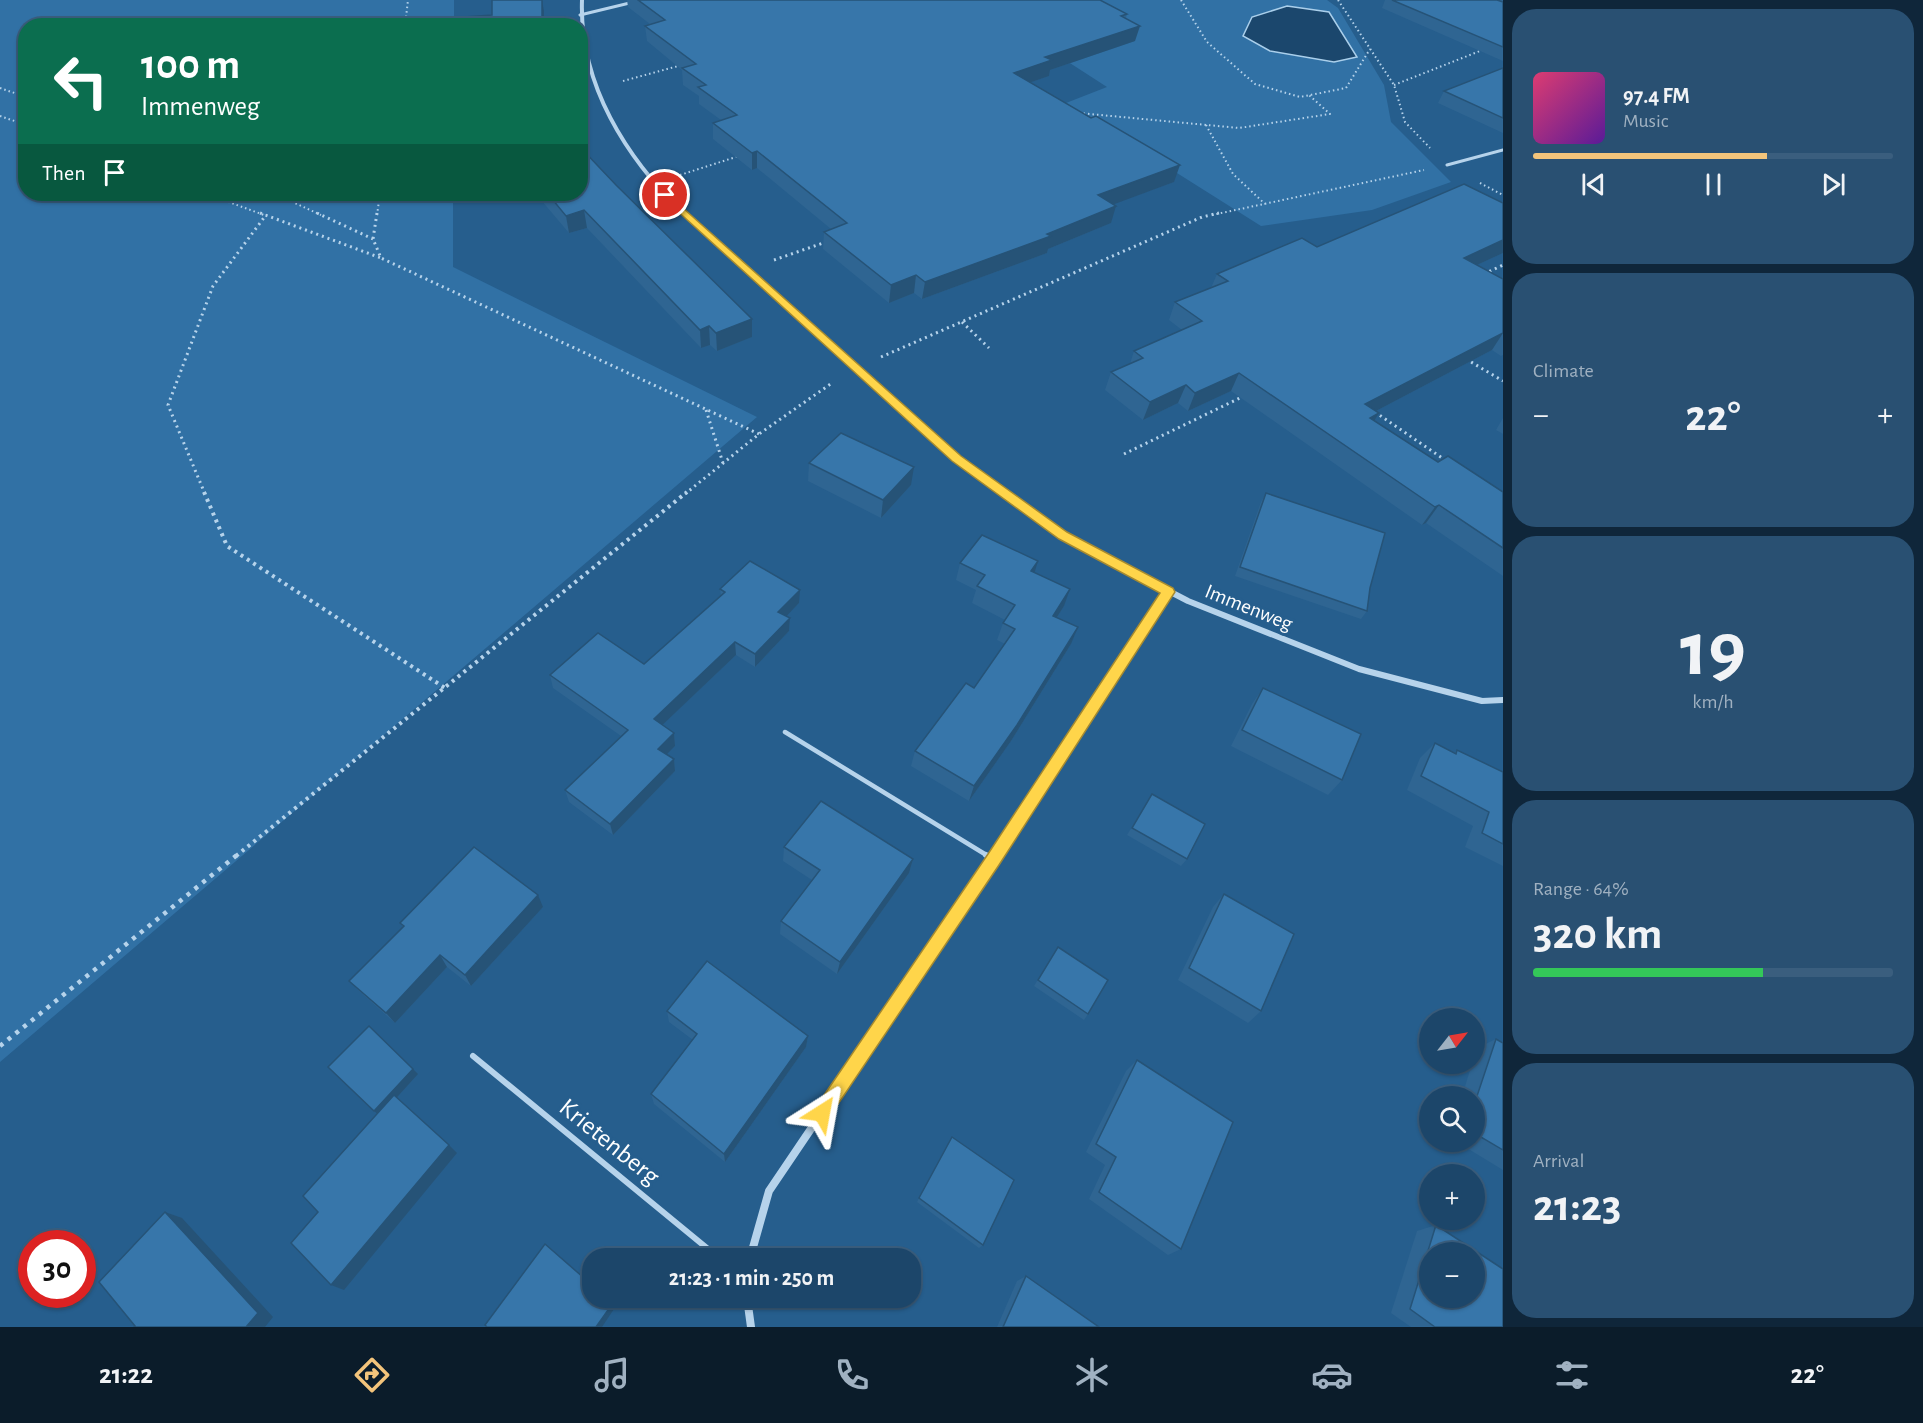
<!DOCTYPE html>
<html lang="en">
<head>
<meta charset="utf-8">
<style>
  body { margin:0; font-family:"Alegreya Sans",sans-serif; background:#295072; color:#f1f3f6; height:100vh; display:flex; flex-direction:column; font-size:22px; white-space:nowrap }
  * { box-sizing:border-box; margin:0 }
  p { font-size:20px; color:#a0b1c1 }
  .icon { flex:none; width:33px; height:33px; fill:none; stroke:currentColor; stroke-width:2; stroke-linecap:round; stroke-linejoin:round }
  .map { position:relative; flex:1; overflow:hidden }
  .side { display:flex; flex-direction:column; gap:9px; padding:9px; background:#0f263a; width:420px }
  .side>* { flex:none }
  .hud { position:absolute; left:18px; top:18px; width:570px; height:183px; border-radius:24px; box-shadow:0 2px 4px #0004,0 0 0 2px #3a5e7e; background:#0b6e4f; color:#fff; overflow:hidden }
  .needle { width:39px; rotate:59deg }
  .buttons { position:absolute; left:1419px; top:1008px; display:grid; gap:12px }
  .buttons a { display:grid; place-items:center; width:66px; height:66px; border-radius:50%; background:#1c466a; box-shadow:0 2px 4px #0004,0 0 0 2px #3a5e7e; font-size:30px }
  .speed { position:absolute; left:18px; top:1230px; display:flex; gap:12px; font-size:30px; font-weight:700; text-align:center }
  .speed>* { display:grid; place-content:center; width:78px; height:78px; border-radius:50%; background:#1c466a; box-shadow:0 2px 4px #0004,0 0 0 2px #3a5e7e; line-height:1 }
  .speed .limit { border:9px solid #d22; background:#fff; color:#111 }
  .pin { position:absolute; display:grid; place-items:center; width:51px; height:51px; color:#fff; margin:-26px; border:3px solid #fff; border-radius:50%; box-shadow:0 2px 6px #0007 }
  .me { position:absolute; width:66px; margin:-33px; rotate:34deg; stroke-linejoin:round; filter:drop-shadow(0 0 4px #0008) }
  .turn { display:flex; align-items:center; gap:21px; height:126px; padding:0 24px; font-size:27px }
  .turn .icon { width:78px; height:78px; stroke-width:2.5 }
  .turn b { display:block; font-size:42px; line-height:51px }
  .then { display:flex; align-items:center; height:57px; padding:0 24px; background:#0003; gap:12px; font-size:22px }
  .big { font-size:45px; font-weight:600; line-height:1.1 }
  .side .tile { flex:1; display:flex; flex-direction:column; justify-content:center; gap:9px; min-width:0; padding:0 21px; border-radius:24px; background:#295072 }
  .side .dial { align-items:center; gap:0 }
  .dial b { font-size:78px; line-height:1 }
  .song { display:flex; align-items:center; gap:18px }
  .cover { width:72px; height:72px; border-radius:9px; background:linear-gradient(135deg,hsl(340 70% 55%),hsl(270 70% 35%)) }
  .played { height:6px; border-radius:3px; background:linear-gradient(90deg,#f3c47b 65%,#3a5e7e 65%) }
  .keys { display:flex; justify-content:space-around; direction:ltr }
  .heat { display:flex; justify-content:space-between; align-items:center; font-size:33px; direction:ltr }
  .charge { height:9px; border-radius:4px; background:linear-gradient(90deg,#34c759 64%,#3a5e7e 0) }
  .trip { position:absolute; left:582px; top:1248px; width:339px; height:60px; border-radius:24px; background:#1c466a; box-shadow:0 2px 4px #0004,0 0 0 2px #3a5e7e; font-weight:600; line-height:60px; text-align:center }
  .tab-bar { display:flex; height:96px; justify-content:space-around; align-items:center; background:#0b1c2a; color:#a0b1c1 }
  .tab-bar .icon { width:42px; height:42px }
  .tab-bar .active { color:#f3c47b }
  .tab-bar b { font-size:27px; color:#f1f3f6 }
  main { display:flex; flex:1; min-height:0 }
  .map>svg:first-child { display:block }
</style>
</head>
<body>
<main>
<div class="map">
<svg width="1503" height="1327" viewBox="0 0 1503 1327">
  <rect width="100%" height="100%" fill="#265e8d"/>
  <g fill="#3171a5" fill-rule="evenodd">
    <polygon points="0,0 454,0 454,25 26,26 26,194 453,194 453,267 757,417 0,1062"/>
    <path d="M1078,0H1327L1338,8L1384,85L1391,122L1451,182L1372,210L1261,226L1066,103L1107,87L1059,56ZM1287,6L1329,12L1356,57L1334,62L1271,51L1244,36L1252,17Z"/>
  </g>
  <polygon fill="#1b476d" stroke="#aacfeb" stroke-width="1.5" points="1287,6 1329,12 1357,57 1334,62 1270,51 1243,36 1252,17"/>
  <g fill="none" stroke-linecap="round" stroke-linejoin="round">
    <g stroke="#b6d3eb" stroke-width="2" stroke-dasharray="1.5 3" stroke-linecap="butt">
      <polyline points="1181,0 1207,42 1255,84 1300,97 1346,88 1370,49"/>
      <polyline points="1338,0 1394,85 1405,122 1430,148"/>
      <polyline points="405,26 408,0"/>
      <polyline points="623,81 682,65"/>
      <polyline points="1394,85 1485,49"/>
      <polyline points="0,88 26,97"/>
      <polyline points="1079,113 1239,128 1330,114 1309,95"/>
      <polyline points="0,116 26,125"/>
      <polyline points="1206,125 1233,174 1265,204"/>
      <polyline points="680,175 739,156"/>
      <polyline points="1480,183 1503,195"/>
      <polyline points="207,194 264,215"/>
      <polyline points="275,194 321,215"/>
      <polyline points="377,215 380,194"/>
      <polyline points="1212,215 1424,170"/>
    </g>
    <g stroke="#b6d3eb" stroke-width="3" stroke-dasharray="2 4" stroke-linecap="butt">
      <polyline points="260,213 381,258"/>
      <polyline points="317,213 373,239"/>
      <polyline points="377,213 373,239 381,258 759,434"/>
      <polyline points="774,260 826,242"/>
      <polyline points="1484,274 1503,265"/>
      <polyline points="962,322 989,348"/>
      <polyline points="881,357 1202,217 1219,213"/>
      <polyline points="1466,359 1503,381"/>
      <polyline points="706,410 723,463"/>
      <polyline points="1375,412 1445,460"/>
      <polyline points="1124,454 1244,396"/>
      <polyline points="205,494 168,405 213,286 266,215"/>
      <polyline points="685,494 759,434 832,383"/>
    </g>
    <g stroke="#b6d3eb" stroke-width="4" stroke-dasharray="3 4.5" stroke-linecap="butt">
      <polyline points="204,492 227,546 445,688"/>
      <polyline points="236,856 687,492"/>
    </g>
    <polyline stroke="#b6d3eb" stroke-width="4.5" stroke-dasharray="4 6" stroke-linecap="butt" points="0,1046 237,855"/>
    <g stroke="#b6d3eb" stroke-width="3">
      <polyline points="580,15 642,0"/>
      <polyline points="1447,165 1503,150"/>
    </g>
    <polyline stroke="#b6d3eb" stroke-width="4.5" points="785,732 988,856"/>
    <g stroke="#b6d3eb" stroke-width="6">
      <polyline points="986,855 993,859"/>
      <polyline points="473,1056 719,1258"/>
    </g>
    <path stroke="#b6d3eb" stroke-width="4" d="M582,0C579,84 626,158 685,215"/>
    <polyline stroke="#b6d3eb" stroke-width="4.5" points="683,213 957,459 1005,494"/>
    <g stroke="#b6d3eb" stroke-width="6">
      <polyline points="1002,492 1063,536 1188,601 1359,669 1482,701 1503,700"/>
      <polyline points="995,856 1168,592"/>
    </g>
    <g stroke="#b6d3eb" stroke-width="8">
      <polyline points="750,1258 769,1191 996,855"/>
      <polyline points="747,1298 751,1327"/>
    </g>
  </g>
  <g fill="#2f6592">
    <polygon points="627,0 1100,0 1127,14 1126,18 1135,41 1050,70 1049,76 1031,82 1174,182 1113,204 1111,223 1048,249 1047,253 922,299 914,293 889,303 823,249 824,232 831,229 757,168 752,170 713,139 713,123 721,120 699,104 699,96 683,85 682,70 647,41 645,26 650,24 628,7"/>
    <polygon points="1385,0 1503,0 1503,61 1382,8"/>
    <polygon points="1503,68 1503,133 1438,103 1444,91"/>
    <polygon points="616,185 752,319 752,337 717,351 710,345 701,348 587,228 569,233 536,194 580,194"/>
    <polygon points="1503,203 1503,253 1477,265 1503,279 1503,355 1501,356 1492,350 1376,411 1374,421 1438,462 1503,492 1503,576 1426,523 1422,525 1231,391 1188,411 1178,403 1143,420 1105,390 1111,372 1130,364 1134,351 1182,330 1169,320 1175,302 1211,288 1217,274 1317,247"/>
    <polygon points="1503,418 1503,434 1496,430"/>
    <polygon points="809,463 911,485 881,518 808,481"/>
    <polygon points="1266,493 1370,588 1367,611 1361,619 1235,576 1261,502"/>
    <polygon points="960,563 1034,572 1064,606 1057,617 1071,644 1011,741 969,801 911,766 915,751 974,688 1005,644 997,640 1003,623 1005,620 972,603 976,590 956,580"/>
    <polygon points="720,589 799,603 786,616 790,618 789,631 755,667 736,655 662,725 674,733 675,746 666,754 674,759 675,771 613,835 569,802 565,790 621,736 553,688 550,675 644,664 721,596"/>
    <polygon points="1263,688 1342,780 1328,795 1231,746 1252,704"/>
    <polygon points="1435,743 1454,753 1457,750 1503,772 1503,866 1465,847 1473,826 1407,790 1420,758"/>
    <polygon points="1152,794 1187,859 1181,866 1127,835"/>
    <polygon points="784,847 913,859 909,873 837,974 780,934 781,921 812,880 783,861"/>
    <polygon points="1224,894 1261,1011 1248,1023 1178,980 1213,907"/>
    <polygon points="543,907 471,986 447,967 395,1023 359,991 349,981 403,927 400,923"/>
    <polygon points="1058,947 1088,1014 1084,1020 1034,986"/>
    <polygon points="667,1011 808,1036 806,1047 725,1162 654,1104 651,1094 693,1040 669,1022"/>
    <polygon points="1496,1039 1503,1043 1503,1170 1457,1142 1474,1142 1474,1096 1462,1096 1472,1064 1474,1064 1474,1057 1477,1048"/>
    <polygon points="1137,1060 1181,1249 1168,1255 1089,1199 1105,1165 1086,1152 1126,1071"/>
    <polygon points="952,1137 983,1245 979,1248 917,1202"/>
    <polygon points="1436,1225 1503,1327 1411,1327 1391,1313 1417,1231"/>
    <polygon points="1026,1276 1099,1327 997,1327 1017,1281"/>
  </g>
  <g fill="#265377">
    <polygon points="542,0 544,11 544,26 542,26"/>
    <polygon points="1140,26 1135,41 1050,70 1049,76 1011,89 1014,73 1045,57"/>
    <polygon points="757,151 757,168 752,170 752,153"/>
    <polygon points="1180,165 1174,182 1093,212 1098,195"/>
    <polygon points="1116,206 1111,223 1048,249 1047,253 922,299 925,282"/>
    <polygon points="584,210 587,228 569,233 566,216"/>
    <polygon points="1503,240 1503,253 1453,276 1464,258"/>
    <polygon points="916,275 914,293 889,303 891,285"/>
    <polygon points="752,319 752,337 717,351 716,333"/>
    <polygon points="709,326 710,345 701,348 700,330"/>
    <polygon points="1503,333 1492,350 1355,422 1365,404"/>
    <polygon points="1239,373 1231,391 1188,411 1195,393"/>
    <polygon points="1186,385 1178,403 1143,420 1150,402"/>
    <polygon points="1379,413 1368,431 1370,418"/>
    <polygon points="914,467 911,485 881,518 883,500"/>
    <polygon points="1439,505 1426,523 1422,525 1435,507"/>
    <polygon points="1038,561 1033,578 1031,571"/>
    <polygon points="1070,589 1064,606 1047,633 1053,616"/>
    <polygon points="800,590 799,603 778,625 778,612"/>
    <polygon points="790,618 789,631 755,667 755,654"/>
    <polygon points="1078,627 1071,644 1011,741 969,801 974,786"/>
    <polygon points="735,642 736,655 655,732 654,719"/>
    <polygon points="674,733 675,746 660,761 658,749"/>
    <polygon points="674,759 675,771 613,835 610,824"/>
    <polygon points="913,859 909,873 837,974 840,962"/>
    <polygon points="538,895 543,907 471,986 465,975"/>
    <polygon points="440,955 447,967 395,1023 386,1013"/>
    <polygon points="808,1036 806,1047 725,1162 724,1154"/>
    <polygon points="413,1069 418,1074 380,1116 374,1111"/>
    <polygon points="449,1145 457,1153 344,1290 331,1285"/>
    <polygon points="165,1212 182,1218 273,1317 265,1327 246,1327"/>
    <polygon points="613,1303 616,1306 602,1327 596,1327"/>
  </g>
  <g fill="#3776aa" stroke="#265377" stroke-width="1.5" fill-rule="evenodd">
    <polygon points="492,0 542,0 542,26 465,26 465,17 492,15"/>
    <polygon points="638,0 1100,0 1127,14 1121,16 1140,26 1045,57 1052,60 1014,73 1091,118 1096,116 1180,165 1098,195 1116,206 1047,234 1051,236 925,282 916,275 891,285 824,232 847,223 757,151 752,153 713,123 737,115 698,87 706,85 682,68 696,64 645,26 665,20"/>
    <polygon points="1392,0 1497,0 1503,2 1503,47"/>
    <polygon points="1503,68 1503,118 1444,91"/>
    <polygon points="580,147 616,185 752,319 716,333 709,326 700,330 584,210 566,216 548,194 580,194"/>
    <polygon points="1464,184 1503,203 1503,240 1464,258 1503,279 1503,333 1365,404 1379,413 1370,418 1438,462 1448,456 1503,492 1503,548 1439,505 1435,507 1239,373 1195,393 1186,385 1150,402 1111,372 1143,358 1134,351 1202,321 1175,302 1228,281 1217,274 1302,238 1317,247"/>
    <polygon points="841,433 914,467 883,500 809,463"/>
    <polygon points="1266,493 1385,533 1370,588 1367,611 1240,567"/>
    <polygon points="982,535 1038,561 1031,571 1070,589 1053,616 1078,627 1017,725 974,786 915,751 966,683 974,688 1015,629 1003,623 1015,605 977,586 985,575 960,563"/>
    <polygon points="750,561 800,590 778,612 790,618 755,654 735,642 654,719 674,733 658,749 674,759 610,824 565,790 628,730 550,675 598,633 644,664 725,592 720,589"/>
    <polygon points="1263,688 1361,734 1342,780 1242,730"/>
    <polygon points="1435,743 1456,754 1457,750 1503,772 1503,844 1482,833 1489,812 1421,776"/>
    <polygon points="1152,794 1205,824 1187,859 1132,828"/>
    <polygon points="821,801 913,859 840,962 781,921 820,870 784,847"/>
    <polygon points="474,847 538,895 465,975 440,955 386,1013 349,981 404,926 400,923"/>
    <polygon points="1224,894 1294,934 1261,1011 1189,968"/>
    <polygon points="1058,947 1108,980 1088,1014 1038,980"/>
    <polygon points="707,961 808,1036 724,1154 651,1094 697,1034 667,1011"/>
    <polygon points="369,1026 413,1069 374,1111 328,1067"/>
    <polygon points="1496,1039 1503,1043 1503,1150 1474,1133 1474,1105"/>
    <polygon points="1137,1060 1233,1122 1181,1249 1099,1192 1116,1157 1096,1144"/>
    <polygon points="394,1095 449,1145 331,1285 291,1243 318,1212 303,1196"/>
    <polygon points="952,1137 1014,1180 983,1245 919,1198"/>
    <polygon points="165,1212 258,1313 246,1327 134,1327 135,1326 99,1282"/>
    <path d="M1436,1225L1503,1269V1327H1435L1410,1309ZM1430,1252H1474V1298H1430Z"/>
    <polygon points="545,1244 592,1285 592,1298 606,1298 613,1303 596,1327 487,1327 485,1325"/>
    <polygon points="1026,1276 1099,1327 1003,1327"/>
  </g>
  <polygon fill="#ffd54a" stroke="#a68a30" stroke-width="1.5" points="665,192 961,456 1067,532 1173,588 1175,592 999,865 828,1119 822,1122 816,1119 813,1113 816,1107 988,854 1160,593 1059,539 952,461 662,197 662,193"/>
  <g text-anchor="middle" stroke-width="6" stroke-linejoin="round" paint-order="stroke">
    <g font-size="21" fill="#fff" stroke="#265e8d">
      <text transform="translate(1249 607) rotate(22)" y="7">Immenweg</text>
    </g>
    <g font-size="26" fill="#fff" stroke="#265e8d">
      <text transform="translate(610 1141) rotate(39)" y="9">Krietenberg</text>
    </g>
  </g>
</svg>
<div class="buttons">
<a><svg class="needle" viewBox="-14 -14 28 28"><path d="M0-13l5 13h-10z" fill="#e53935"/><path d="M0 13l5-13h-10z" fill="#a0b1c1"/></svg></a>
<a><svg class="icon" aria-label="search" viewBox="0 0 24 24"><circle cx="10" cy="10" r="6"/><path d="M15 15l6 6"/></svg></a>
<a>+</a>
<a>−</a>
</div>
<div class="speed"><div class="limit">30</div></div>
<div class="pin" style="left:665px;top:195px;background:#d93025"><svg class="icon" aria-label="arrive" viewBox="0 0 24 24"><path d="M6 21V4h12l-3 4 3 4H6"/></svg></div>
<svg class="me" style="left:822px;top:1113px" viewBox="-20 -20 40 40"><path d="M0-17L14 15 0 8-14 15z" fill="#ffd54a" stroke="#fff" stroke-width="4"/></svg>
<div class="trip">21:23 · 1 min · 250 m</div>
<div class="hud">
<div class="turn"><svg class="icon" aria-label="left" viewBox="0 0 24 24"><path d="M17 20v-9H6M10 6l-5 5 5 5"/></svg><div><b>100 m</b>Immenweg</div></div>
<div class="then">Then<svg class="icon" aria-label="arrive" viewBox="0 0 24 24"><path d="M6 21V4h12l-3 4 3 4H6"/></svg></div>
</div>
</div>
<section class="side">
<div class="tile">
<div class="song"><i class="cover"></i><div><b>97.4 FM</b><p>Music</p></div></div>
<div class="played"></div>
<div class="keys"><svg class="icon" aria-label="previous" viewBox="0 0 24 24"><path d="M18 5L8 12l10 7zM5 5v14"/></svg><svg class="icon" aria-label="pause" viewBox="0 0 24 24"><path d="M8 5v14M16 5v14"/></svg><svg class="icon" aria-label="next" viewBox="0 0 24 24"><path d="M6 5l10 7-10 7zM19 5v14"/></svg></div>
</div>
<div class="tile"><p>Climate</p>
<div class="heat"><a>−</a><b class="big">22°</b><a>+</a></div>
</div>
<div class="tile dial"><b>19</b><p>km/h</p></div>
<div class="tile"><p>Range · 64%</p><b class="big">320 km</b><div class="charge"></div></div>
<div class="tile"><p>Arrival</p><b class="big">21:23</b></div>
</section>
</main>
<nav class="tab-bar">
<b>21:22</b>
<svg class="icon active" aria-label="directions" viewBox="0 0 24 24"><path d="M12 3l9 9-9 9-9-9zM9 14v-3h6M13 9l2 2-2 2"/></svg>
<svg class="icon" aria-label="music" viewBox="0 0 24 24"><path d="M9 18V5l10-2v13"/><circle cx="6" cy="18" r="3"/><circle cx="16" cy="16" r="3"/></svg>
<svg class="icon" aria-label="phone" viewBox="0 0 24 24"><path d="M5 4h4l2 5-3 2q2 4 5 5l2-3 5 2v4C11 20 4 13 5 4z"/></svg>
<svg class="icon" aria-label="climate" viewBox="0 0 24 24"><path d="M12 3v18M4 7l16 10M4 17L20 7"/></svg>
<svg class="icon" aria-label="car" viewBox="0 0 24 24"><path d="M5 17H2v-5l4-1 3-4h7l3 4 3 1v5h-3M9 17h6M6 11h13"/><circle cx="7" cy="17" r="2"/><circle cx="17" cy="17" r="2"/></svg>
<svg class="icon" aria-label="filters" viewBox="0 0 24 24"><path d="M4 7h16M4 17h16"/><circle cx="9" cy="7" r="2"/><circle cx="15" cy="17" r="2"/></svg>
<b>22°</b>
</nav>
</body>
</html>
